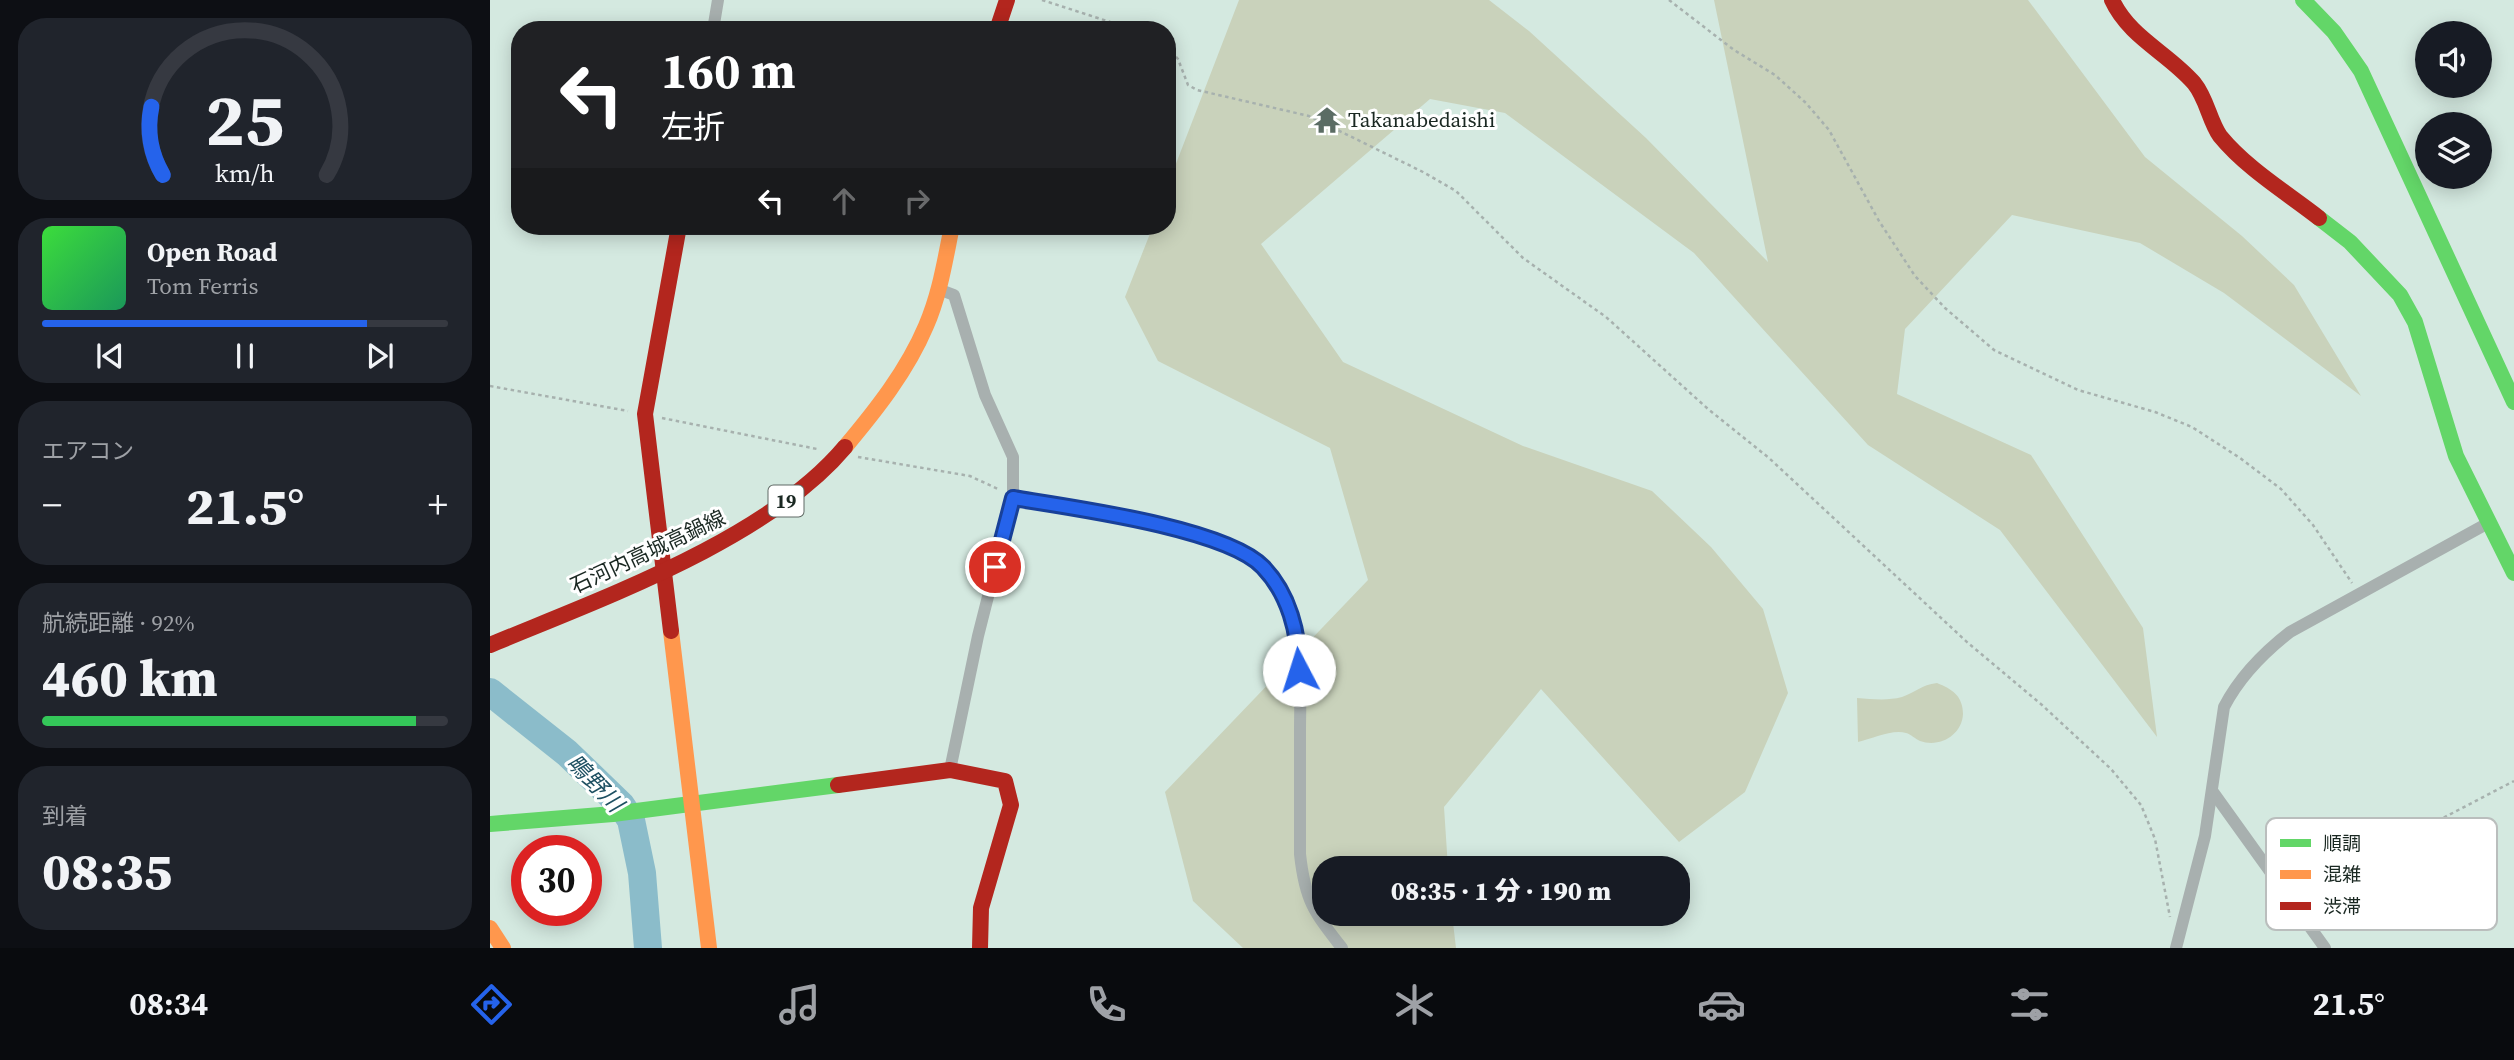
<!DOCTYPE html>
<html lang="ja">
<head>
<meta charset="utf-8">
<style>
  body { margin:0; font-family:"Source Serif 4","Noto Sans JP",serif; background:#20242c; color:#f1f3f6; height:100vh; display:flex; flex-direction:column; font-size:26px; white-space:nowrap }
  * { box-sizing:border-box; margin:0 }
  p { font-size:23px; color:#9ea1a6 }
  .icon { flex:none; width:38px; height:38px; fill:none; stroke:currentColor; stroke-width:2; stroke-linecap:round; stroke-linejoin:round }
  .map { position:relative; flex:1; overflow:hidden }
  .sheet { display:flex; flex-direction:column; gap:18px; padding:18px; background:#0d0f14; width:490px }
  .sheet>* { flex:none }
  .top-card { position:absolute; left:21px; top:21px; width:665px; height:214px; border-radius:28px; box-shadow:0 4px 18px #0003; background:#202124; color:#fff; overflow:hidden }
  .tools { position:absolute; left:1925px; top:21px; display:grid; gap:14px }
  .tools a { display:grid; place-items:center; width:77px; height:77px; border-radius:50%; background:#171b24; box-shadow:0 4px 18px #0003; font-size:35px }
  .speed { position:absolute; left:21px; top:835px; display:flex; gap:14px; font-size:35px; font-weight:700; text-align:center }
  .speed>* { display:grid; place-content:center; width:91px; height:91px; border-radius:50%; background:#171b24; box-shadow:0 4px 18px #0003; line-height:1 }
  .speed .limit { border:10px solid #d22; background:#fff; color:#111 }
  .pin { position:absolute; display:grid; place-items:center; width:60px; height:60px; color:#fff; margin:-30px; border:4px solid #fff; border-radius:50%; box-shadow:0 2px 7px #0007 }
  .me { position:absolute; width:77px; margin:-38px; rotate:355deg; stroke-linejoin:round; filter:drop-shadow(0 0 5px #0008) }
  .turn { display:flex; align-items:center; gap:24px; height:147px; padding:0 35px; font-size:32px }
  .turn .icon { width:91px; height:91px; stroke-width:2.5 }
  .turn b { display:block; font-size:49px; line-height:60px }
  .lanes { display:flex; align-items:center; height:66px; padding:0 35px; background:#0003; justify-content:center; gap:35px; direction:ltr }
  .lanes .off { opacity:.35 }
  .big { font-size:52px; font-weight:800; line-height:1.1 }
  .sheet .widget { flex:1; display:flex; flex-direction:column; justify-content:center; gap:10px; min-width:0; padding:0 24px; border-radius:28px; background:#20242c }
  .sheet .dial { align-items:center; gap:0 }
  .dial svg { height:182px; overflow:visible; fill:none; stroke:#363941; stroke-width:7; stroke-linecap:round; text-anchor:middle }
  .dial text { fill:#f1f3f6; stroke:none }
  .song { display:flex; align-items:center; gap:21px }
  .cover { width:84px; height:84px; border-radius:10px; background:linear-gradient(135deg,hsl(120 70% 55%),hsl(150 70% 35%)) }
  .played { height:7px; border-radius:4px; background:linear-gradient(90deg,#2563eb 80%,#363941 80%) }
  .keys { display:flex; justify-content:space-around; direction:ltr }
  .heat { display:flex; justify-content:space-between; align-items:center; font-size:38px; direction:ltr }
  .charge { height:10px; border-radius:5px; background:linear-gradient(90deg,#34c759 92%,#363941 0) }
  .trip { position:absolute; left:822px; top:856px; width:378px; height:70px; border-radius:28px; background:#171b24; box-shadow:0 4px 18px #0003; font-weight:800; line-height:70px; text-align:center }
  .dock { display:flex; height:112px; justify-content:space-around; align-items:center; background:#090b0e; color:#9ea1a6 }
  .dock .icon { width:49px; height:49px }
  .dock .current { color:#2563eb }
  .dock b { font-size:32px; color:#f1f3f6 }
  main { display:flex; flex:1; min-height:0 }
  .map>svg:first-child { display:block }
</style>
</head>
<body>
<main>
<section class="sheet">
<div class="widget dial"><svg viewBox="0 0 100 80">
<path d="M14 69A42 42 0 1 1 86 69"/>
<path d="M14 69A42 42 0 0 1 9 39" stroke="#2563eb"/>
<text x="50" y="56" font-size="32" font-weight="700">25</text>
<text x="50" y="72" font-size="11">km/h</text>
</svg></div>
<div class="widget">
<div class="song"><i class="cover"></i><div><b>Open Road</b><p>Tom Ferris</p></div></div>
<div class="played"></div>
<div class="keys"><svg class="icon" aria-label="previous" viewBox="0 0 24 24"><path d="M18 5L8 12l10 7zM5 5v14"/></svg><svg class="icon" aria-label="pause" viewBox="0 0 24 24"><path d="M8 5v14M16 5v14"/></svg><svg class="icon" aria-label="next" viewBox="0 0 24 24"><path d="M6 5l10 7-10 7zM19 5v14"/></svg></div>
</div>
<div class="widget"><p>エアコン</p>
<div class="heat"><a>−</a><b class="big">21.5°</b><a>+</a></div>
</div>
<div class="widget"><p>航続距離 · 92%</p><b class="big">460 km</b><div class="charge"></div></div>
<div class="widget"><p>到着</p><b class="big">08:35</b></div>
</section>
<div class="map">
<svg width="2024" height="948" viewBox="0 0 2024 948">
  <rect width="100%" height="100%" fill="#d4e9e0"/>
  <g fill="#c9d2bb">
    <polygon points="749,0 999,0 1039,31 1156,138 1278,262 1224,0 1538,0 1655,157 1752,236 1804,285 1871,396 1734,293 1650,243 1522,215 1415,329 1407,394 1541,455 1653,628 1667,737 1510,530 1378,445 1204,253 1015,113 940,99 771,244 853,362 1033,446 1162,491 1221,547 1273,609 1298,693 1255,792 1189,842 1051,689 954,807 958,868 835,868 835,914 962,914 966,948 753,948 703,901 675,792 878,580 840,448 668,361 635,297 663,226 677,226 677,187"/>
    <path d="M1447,683C1462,689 1473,696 1473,714C1472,735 1450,748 1430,741C1425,739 1421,734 1416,733C1402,729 1382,739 1368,742L1367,698C1382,699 1397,701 1412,697C1426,692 1431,685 1447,683Z"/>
  </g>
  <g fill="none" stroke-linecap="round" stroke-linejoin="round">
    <polyline stroke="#8bbcca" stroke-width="28" points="0,692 77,753 131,805 141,820 152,873 158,948"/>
    <g stroke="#a7b1ae" stroke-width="2.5" stroke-dasharray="3.5 3.5" stroke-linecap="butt">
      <polyline points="552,0 645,30"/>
      <polyline points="1179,0 1244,50 1285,75 1316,103 1339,130 1389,221 1425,276 1455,308 1504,350 1588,390 1665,412 1702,427 1750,458 1791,489 1823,525 1862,583"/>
      <polyline points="677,46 688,59 698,85 707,90 819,116 933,172 966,191 1033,258 1116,317 1218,409 1279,458 1478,643 1552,705 1621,769 1651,805 1665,839 1680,917"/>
      <polyline points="0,386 138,411"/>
      <polyline points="172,418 327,449"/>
      <polyline points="368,457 480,476 510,490"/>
      <polyline points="1811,892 2024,781"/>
    </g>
    <g stroke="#a8b0af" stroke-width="12">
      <polyline points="223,30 228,0"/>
      <polyline points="448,289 464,295 495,395 523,457 523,498 488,636 460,770"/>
      <path d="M523,498C590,509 758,527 792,591C815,634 810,685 810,732C810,773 810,814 810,854C815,901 824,912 852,948"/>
      <polyline points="1723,792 1835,948"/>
      <path d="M1686,948L1715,836L1734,707C1750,676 1773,653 1800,632L2000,522"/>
    </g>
    <g stroke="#63d668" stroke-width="16">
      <polyline points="1813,0 1844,32 1871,71 2024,402"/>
      <polyline points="1829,218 1860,242 1910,295 1925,322 1966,456 2024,573"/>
      <polyline points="0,824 123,814 348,785"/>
    </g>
    <g stroke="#ff974d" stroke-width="16">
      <path d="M355,447C386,410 417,371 436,326C450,294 455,260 462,226"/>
      <polyline points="181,631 219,948"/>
      <polyline points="0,928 13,948"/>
    </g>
    <g stroke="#b3261e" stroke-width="16">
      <path d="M1622,0C1639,37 1678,53 1704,83C1717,99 1719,120 1730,136C1756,168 1797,193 1829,218"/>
      <polyline points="507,30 517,0"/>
      <polyline points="181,631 155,414 189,226"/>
      <path d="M0,645C110,599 277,540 355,447"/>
      <polyline points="348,785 460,770 515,781 521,805 491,908 490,948"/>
    </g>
  </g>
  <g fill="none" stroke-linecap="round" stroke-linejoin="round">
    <defs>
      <path id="route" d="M505,567L523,498C578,507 736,528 773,567C799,594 809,633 809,670"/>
    </defs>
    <use href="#route" stroke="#184099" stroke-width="18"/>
    <use href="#route" stroke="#2563eb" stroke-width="12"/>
  </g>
  <defs>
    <symbol id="temple-bare" viewBox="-9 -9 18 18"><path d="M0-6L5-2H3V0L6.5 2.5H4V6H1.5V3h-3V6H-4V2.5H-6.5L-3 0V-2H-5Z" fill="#5b6c64" stroke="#fff" stroke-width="2.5" paint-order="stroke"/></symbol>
  </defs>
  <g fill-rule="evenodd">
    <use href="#temple-bare" x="818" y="101" width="38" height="38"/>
  </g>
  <g text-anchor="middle" stroke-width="6" stroke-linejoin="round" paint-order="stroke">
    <rect fill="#fff" stroke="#5f6864" stroke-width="2" x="278.5" y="485.5" width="35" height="31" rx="5"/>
    <g font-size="19" font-weight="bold" fill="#1a2822">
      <text x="296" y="508">19</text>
    </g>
    <g font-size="21" fill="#1a2822" stroke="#fff" text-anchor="start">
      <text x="858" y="127">Takanabedaishi</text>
    </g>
    <g font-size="21" fill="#1a2822" stroke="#fff">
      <text transform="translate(158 552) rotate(-25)" y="7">石河内高城高鍋線</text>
    </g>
    <g font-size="23" font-style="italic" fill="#1e5062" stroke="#fff">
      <text transform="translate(105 783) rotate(46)" y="8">鴫野川</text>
    </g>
  </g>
  <rect x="1776" y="818" width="231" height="112" rx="10" fill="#fff" stroke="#babebd" stroke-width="2"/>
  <rect x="1790" y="839" width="31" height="8" fill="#63d668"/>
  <rect x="1790" y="870" width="31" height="9" fill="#ff974d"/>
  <rect x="1790" y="902" width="31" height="8" fill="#b3261e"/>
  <g font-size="19" fill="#1a2822">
    <text x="1833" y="850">順調</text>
    <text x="1833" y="881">混雑</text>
    <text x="1833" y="913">渋滞</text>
  </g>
</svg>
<div class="tools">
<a><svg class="icon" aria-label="sound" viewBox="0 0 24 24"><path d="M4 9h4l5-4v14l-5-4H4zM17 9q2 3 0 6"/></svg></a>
<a><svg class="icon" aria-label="layers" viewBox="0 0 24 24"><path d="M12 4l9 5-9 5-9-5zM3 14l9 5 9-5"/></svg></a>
</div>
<div class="speed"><div class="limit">30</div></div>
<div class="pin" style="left:505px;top:567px;background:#d93025"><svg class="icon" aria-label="arrive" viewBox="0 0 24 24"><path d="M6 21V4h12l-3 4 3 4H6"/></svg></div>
<svg class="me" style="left:809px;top:670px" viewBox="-20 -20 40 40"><circle r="19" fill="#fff"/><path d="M0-13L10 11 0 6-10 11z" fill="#2563eb"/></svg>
<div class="trip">08:35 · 1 分 · 190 m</div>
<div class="top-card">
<div class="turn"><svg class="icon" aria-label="left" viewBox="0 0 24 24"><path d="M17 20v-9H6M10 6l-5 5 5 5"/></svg><div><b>160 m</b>左折</div></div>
<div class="lanes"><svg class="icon" aria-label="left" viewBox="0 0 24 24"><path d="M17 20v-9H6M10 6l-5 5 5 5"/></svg><svg class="icon off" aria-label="ahead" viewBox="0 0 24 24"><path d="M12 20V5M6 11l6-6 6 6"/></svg><svg class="icon off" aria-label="right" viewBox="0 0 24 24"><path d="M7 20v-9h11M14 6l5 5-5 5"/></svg></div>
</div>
</div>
</main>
<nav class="dock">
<b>08:34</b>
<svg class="icon current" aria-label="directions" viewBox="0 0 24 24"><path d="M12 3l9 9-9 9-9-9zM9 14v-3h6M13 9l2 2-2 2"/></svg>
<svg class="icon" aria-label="music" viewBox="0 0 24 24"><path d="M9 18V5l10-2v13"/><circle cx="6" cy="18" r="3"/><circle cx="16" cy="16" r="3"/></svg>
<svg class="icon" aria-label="phone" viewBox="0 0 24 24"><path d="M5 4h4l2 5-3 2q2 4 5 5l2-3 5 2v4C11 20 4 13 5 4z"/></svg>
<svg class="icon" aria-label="climate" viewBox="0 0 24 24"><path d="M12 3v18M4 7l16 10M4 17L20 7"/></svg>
<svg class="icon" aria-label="car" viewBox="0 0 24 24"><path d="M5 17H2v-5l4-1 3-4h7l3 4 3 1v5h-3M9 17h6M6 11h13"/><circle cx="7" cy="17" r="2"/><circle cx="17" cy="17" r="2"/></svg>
<svg class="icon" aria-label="filters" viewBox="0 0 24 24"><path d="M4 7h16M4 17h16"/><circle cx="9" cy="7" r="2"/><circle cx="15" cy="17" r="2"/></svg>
<b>21.5°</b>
</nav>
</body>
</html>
